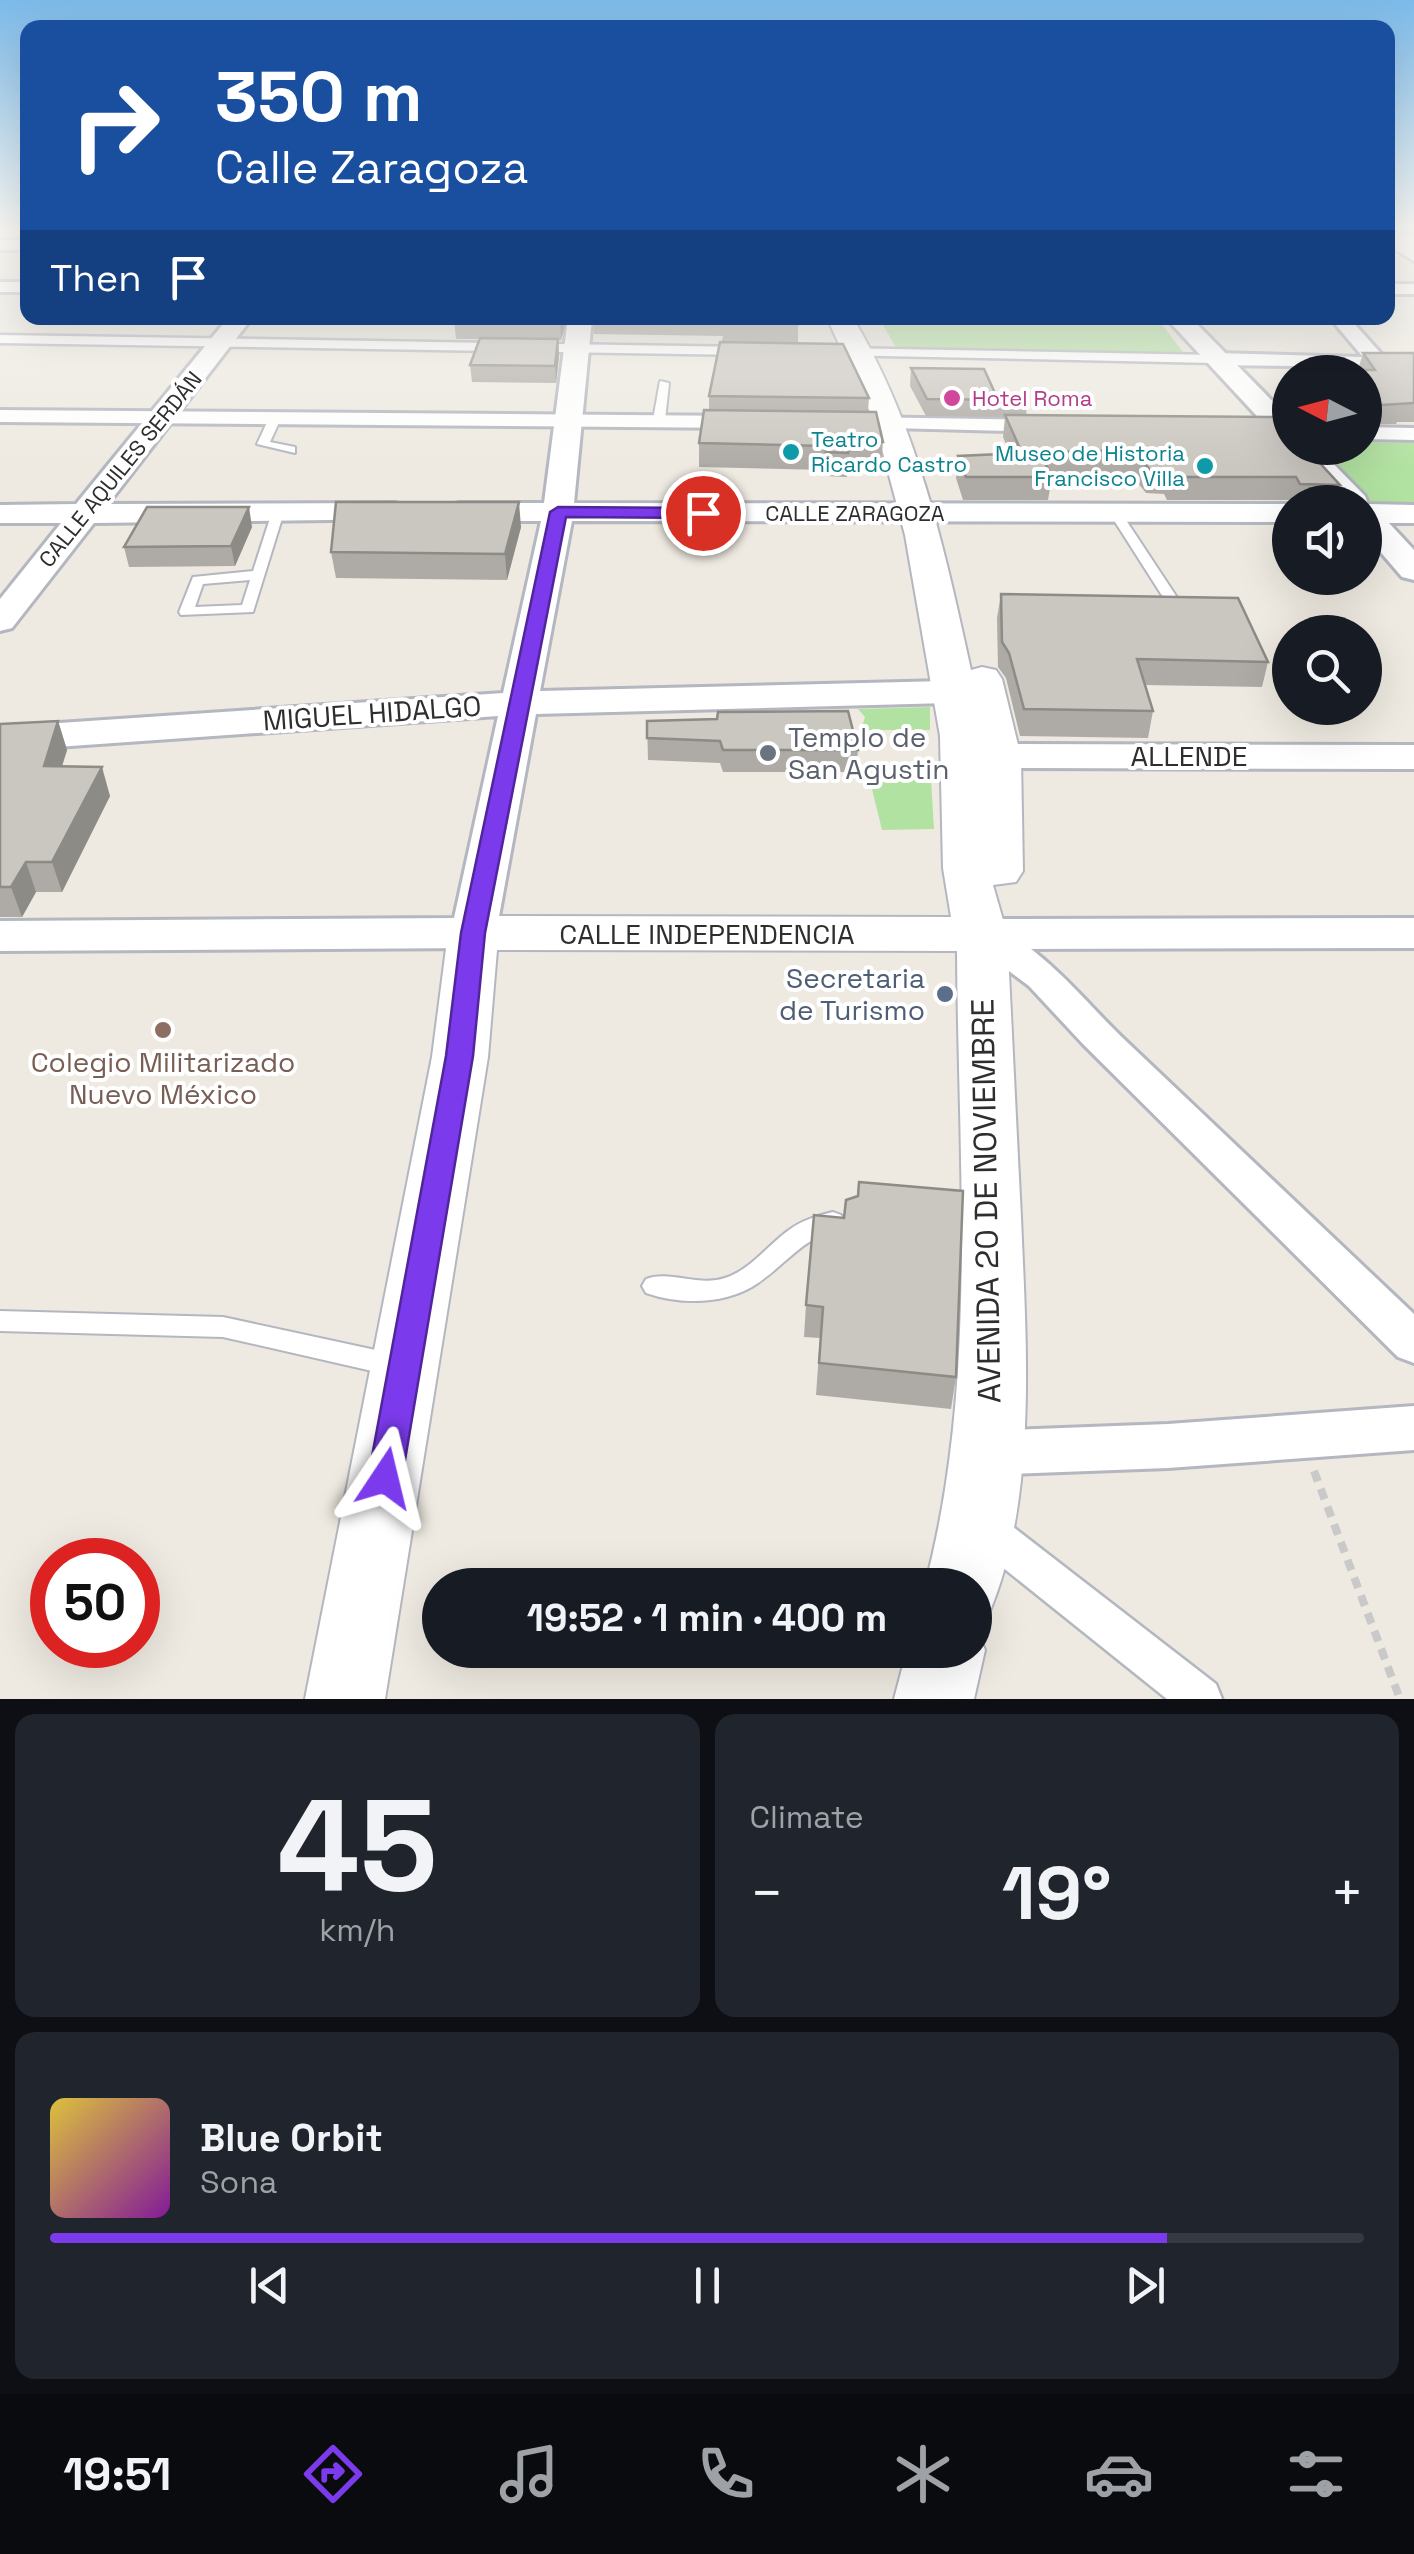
<!DOCTYPE html>
<html lang="en">
<head>
<meta charset="utf-8">
<style>
  body { margin:0; font-family:"Space Grotesk",sans-serif; background:#20242c; color:#f1f3f6; height:100vh; display:flex; flex-direction:column; font-size:38px; white-space:nowrap }
  * { box-sizing:border-box; margin:0 }
  p { font-size:32px; color:#9ea1a6 }
  .icon { flex:none; width:55px; height:55px; fill:none; stroke:currentColor; stroke-width:2; stroke-linecap:round; stroke-linejoin:round }
  .map { position:relative; height:1699px; overflow:hidden }
  .side { display:flex; flex-direction:column; gap:15px; padding:15px; background:#0d0f14; flex:1 }
  .side>* { flex:none }
  .banner { position:absolute; left:20px; top:20px; width:1375px; height:305px; border-radius:20px; box-shadow:0 10px 40px #0002; background:#1a4fa0; color:#fff; overflow:hidden }
  .needle { width:65px; rotate:276deg }
  .fabs { position:absolute; left:1272px; top:355px; display:grid; gap:20px }
  .fabs a { display:grid; place-items:center; width:110px; height:110px; border-radius:50%; background:#171b24; box-shadow:0 10px 40px #0002; font-size:50px }
  .speed { position:absolute; left:30px; top:1538px; display:flex; gap:20px; font-size:50px; font-weight:700; text-align:center }
  .speed>* { display:grid; place-content:center; width:130px; height:130px; border-radius:50%; background:#171b24; box-shadow:0 10px 40px #0002; line-height:1 }
  .speed .limit { border:15px solid #d22; background:#fff; color:#111 }
  .pin { position:absolute; display:grid; place-items:center; width:85px; height:85px; color:#fff; margin:-42px; border:5px solid #fff; border-radius:50%; box-shadow:0 2px 10px #0007 }
  .me { position:absolute; width:110px; margin:-55px; rotate:10deg; stroke-linejoin:round; filter:drop-shadow(0 0 8px #0008) }
  .turn { display:flex; align-items:center; gap:35px; height:210px; padding:0 30px; font-size:45px }
  .turn .icon { width:130px; height:130px; stroke-width:2.5 }
  .turn b { display:block; font-size:70px; line-height:85px }
  .then { display:flex; align-items:center; height:95px; padding:0 30px; background:#0003; gap:20px; font-size:38px }
  .big { font-size:75px; font-weight:600; line-height:1.1 }
  .side .card { flex:1; display:flex; flex-direction:column; justify-content:center; gap:15px; min-width:0; padding:0 35px; border-radius:20px; background:#20242c }
  .side .dial { align-items:center; gap:0 }
  .dial b { font-size:130px; line-height:1 }
  .song { display:flex; align-items:center; gap:30px }
  .cover { width:120px; height:120px; border-radius:15px; background:linear-gradient(135deg,hsl(50 70% 55%),hsl(290 70% 35%)) }
  .played { height:10px; border-radius:5px; background:linear-gradient(90deg,#7c3aed 85%,#363941 85%) }
  .keys { display:flex; justify-content:space-around; direction:ltr }
  .heat { display:flex; justify-content:space-between; align-items:center; font-size:55px; direction:ltr }
  .side .tiles { flex:1; display:grid; gap:15px; grid-template-columns:1fr 1fr }
  .card:last-child { grid-column:span 2 }
  .trip { position:absolute; left:422px; top:1568px; width:570px; height:100px; border-radius:50px; background:#171b24; box-shadow:0 10px 40px #0002; font-weight:600; line-height:100px; text-align:center }
  .tab-bar { display:flex; height:160px; justify-content:space-around; align-items:center; background:#090b0e; color:#9ea1a6 }
  .tab-bar .icon { width:70px; height:70px }
  .tab-bar .active { color:#7c3aed }
  .tab-bar b { font-size:45px; color:#f1f3f6 }
  .map>svg:first-child { display:block }
</style>
</head>
<body>
<div class="map">
<svg width="1414" height="1699" viewBox="0 0 1414 1699">
  <rect width="100%" height="100%" fill="#eeeae1"/>
  <g fill="#b2e2a1">
    <polygon points="879,318 1007,318 1003,320 1006,324 1030,323 1023,318 1157,318 1183,352 903,349 895,346"/>
    <polygon points="1365,442 1414,443 1414,507 1376,507 1320,448 1365,448"/>
    <polygon points="930,707 930,730 861,730 865,717 858,709"/>
    <polygon points="931,779 934,829 882,830 870,781"/>
  </g>
  <g fill="none" stroke-linecap="round" stroke-linejoin="round">
    <defs>
      <g id="service">
        <polygon points="660,381 669,383 665,420 659,423 653,420"/>
        <polygon points="275,415 281,418 270,442 295,447 295,453 257,444 269,418"/>
        <path d="M278,508L284,512L253,612L181,615L179,612L193,577L253,571L272,512ZM250,580L242,605L195,607L203,584Z"/>
        <polygon points="1116,510 1120,511 1180,602 1190,606 1190,612 1185,613 1170,608 1110,514"/>
        <path d="M833,1212L841,1215L844,1221L841,1227C798,1242 792,1259 758,1283C726,1305 681,1305 646,1293L642,1286L646,1279C670,1270 699,1287 725,1278C750,1270 768,1245 789,1230C802,1220 817,1216 833,1212Z"/>
        <polygon points="0,1311 223,1317 394,1354 403,1357 406,1365 403,1373 394,1376 223,1337 0,1331"/>
      </g>
      <g id="pedestrian">
        <polygon points="0,335 750,347 757,351 750,355 0,343"/>
        <polygon points="840,348 1215,355 1222,359 1215,363 835,355 835,349"/>
        <polygon points="985,1510 999,1516 1216,1684 1222,1699 1167,1699 971,1542 966,1529 971,1516"/>
      </g>
      <g id="minor">
        <polygon points="1414,234 1414,244 1388,245 1388,235"/>
        <rect x="0" y="240" width="28" height="10"/>
        <rect x="0" y="282" width="28" height="10"/>
        <rect x="1388" y="284" width="26" height="10"/>
        <polygon points="1330,318 1349,318 1386,359 1386,367 1215,365 1205,359 1215,353 1363,357"/>
        <polygon points="0,410 745,416 756,422 745,428 0,422"/>
        <polygon points="859,417 1045,420 1056,426 1045,432 852,427 848,423"/>
        <polygon points="1365,427 1414,428 1414,440 1365,439"/>
        <path d="M982,923C1037,938 1086,1004 1127,1042C1223,1133 1318,1223 1414,1314V1363L1398,1357L1083,1044L1029,986L970,942L965,934L970,926Z"/>
        <polygon points="1414,1406 1414,1450 1168,1468 985,1475 968,1469 961,1453 968,1437 985,1431 1168,1424"/>
      </g>
      <g id="tertiary">
        <polygon points="1388,229 1414,244 1414,261 1388,245"/>
        <polygon points="228,318 252,318 108,504 394,503 405,505 409,512 405,519 94,523 12,628 0,631 0,599 61,523 0,523 0,505 76,504"/>
        <polygon points="568,318 592,318 574,503 1290,504 1290,522 572,521 540,691 985,680 998,683 1004,691 998,699 985,702 536,714 496,933 489,944 473,948 0,951 0,921 454,918 498,716 0,751 0,727 503,693 541,521 460,521 449,519 445,512 449,505 460,503 544,503"/>
        <polygon points="1166,318 1191,318 1290,419 1290,443 1280,441"/>
        <polygon points="1290,445 1318,448 1365,496 1368,504 1414,505 1414,523 1389,523 1414,550 1414,580 1402,577 1365,534 1365,502 1338,502 1292,454"/>
        <polygon points="965,744 1414,745 1414,769 965,768 951,764 945,756 951,748"/>
        <polygon points="1414,918 1414,948 982,949 966,945 959,934 966,923 982,919"/>
      </g>
      <g id="secondary">
        <path d="M827,318H853C918,427 944,547 971,670L982,667L996,670L1002,679L1021,757L1023,871L1016,882L993,885L1007,934C1012,1028 1016,1123 1021,1217C1026,1340 1038,1496 990,1611L975,1618V1585H925C979,1383 958,1159 957,951L497,950L488,1057L385,1699H305L432,1057L448,933L455,921L473,916L951,917L943,868L940,736L905,535L875,423Z"/>
        <polygon points="975,1625 985,1650 974,1699 894,1699 907,1650 975,1650"/>
      </g>
    </defs>
    <use href="#service" stroke="#b4b6c0" stroke-width="4"/>
    <use href="#pedestrian" stroke="#b4b6c0" stroke-width="5"/>
    <use href="#minor" stroke="#b4b6c0" stroke-width="6"/>
    <use href="#tertiary" stroke="#b4b6c0" stroke-width="6"/>
    <use href="#secondary" stroke="#b4b6c0" stroke-width="4"/>
    <polyline stroke="#c9c9c9" stroke-width="8" stroke-dasharray="11 8" stroke-linecap="butt" points="1314,1471 1400,1699"/>
    <use href="#service" fill="#fff" fill-rule="evenodd"/>
    <use href="#pedestrian" fill="#fff" fill-rule="evenodd"/>
    <use href="#minor" fill="#fff" fill-rule="evenodd"/>
    <use href="#tertiary" fill="#fff" fill-rule="evenodd"/>
    <use href="#secondary" fill="#fff" fill-rule="evenodd"/>
  </g>
  <g fill="#aeaaa5">
    <polygon points="593,318 798,318 798,343 869,398 868,412 883,442 881,466 859,465 858,474 847,474 847,477 825,476 824,470 699,467 699,443 709,410 709,396 723,336 594,334"/>
    <polygon points="454,319 567,318 561,340 558,340 559,356 556,383 472,382 470,365 479,339 456,339"/>
    <polygon points="1363,353 1414,353 1414,422 1397,422 1396,424 1365,424 1365,372 1328,372 1329,370 1358,370"/>
    <polygon points="911,368 995,393 1028,400 1026,415 1340,485 1335,502 1291,502 1290,500 1167,500 1164,494 1146,493 1133,477 1119,478 1116,473 1050,475 1052,477 1048,500 963,500 956,478 958,456 1010,454 1003,437 1005,417 926,416 910,386"/>
    <polygon points="252,527 235,566 129,567 124,547"/>
    <polygon points="521,527 507,580 336,578 331,552"/>
    <polygon points="1001,594 1268,662 1262,687 1145,685 1153,711 1148,738 1020,736 1006,678 998,667 997,618"/>
    <polygon points="58,721 67,750 62,766 110,796 62,892 36,892 22,917 0,917 0,724"/>
    <polygon points="647,721 858,750 856,772 723,772 720,763 648,760"/>
    <polygon points="859,1182 956,1377 951,1409 816,1395 820,1338 804,1337 806,1305 844,1218 857,1196"/>
  </g>
  <g fill="#8d8b86">
    <polygon points="561,318 567,318 561,340 560,320"/>
    <polygon points="558,339 559,356 556,383 555,366"/>
    <polygon points="519,502 521,527 507,580 505,554"/>
    <polygon points="249,507 252,527 235,566 231,546"/>
    <polygon points="58,721 67,750 53,795 44,766"/>
    <polygon points="102,767 110,796 62,892 52,862"/>
    <polygon points="26,862 36,892 22,917 11,887"/>
  </g>
  <g fill="#cac6c0" stroke="#8d8b86" stroke-width="2.5">
    <polygon points="724,318 798,318 798,324 723,323"/>
    <polygon points="454,319 454,318 561,318 560,320"/>
    <polygon points="480,338 558,339 555,366 470,365"/>
    <polygon points="720,342 843,344 869,398 709,396"/>
    <polygon points="1363,353 1414,353 1414,403 1365,406 1365,372 1331,372 1329,370 1375,370"/>
    <polygon points="911,368 984,369 995,393 1028,394 1028,400 927,399"/>
    <polygon points="704,410 876,412 883,442 859,441 860,450 848,450 848,453 826,452 825,446 699,443"/>
    <polygon points="1005,415 1278,417 1290,430 1290,448 1306,448 1340,485 1300,484 1296,477 1172,477 1168,471 1150,470 1137,454 1123,455 1120,450 1030,453 1040,453 1052,477 966,477 958,456 1022,453"/>
    <polygon points="336,502 519,502 505,554 331,552"/>
    <polygon points="147,507 249,507 231,546 124,547"/>
    <polygon points="1001,594 1238,598 1268,662 1137,659 1153,711 1024,709 1009,653 1002,642"/>
    <polygon points="848,711 858,750 723,750 720,741 647,738 647,721 717,719 718,712"/>
    <polygon points="58,721 44,766 102,767 52,862 26,862 11,887 0,887 0,724"/>
    <polygon points="859,1182 963,1191 956,1377 819,1363 823,1307 806,1305 814,1215 844,1218 846,1200 858,1196"/>
  </g>
  <linearGradient id="sky" x2="0" y2="1"><stop stop-color="#7cbae9"/><stop offset="0.49" stop-color="#f7f6f2"/><stop offset="1" stop-color="#f7f6f2" stop-opacity="0"/></linearGradient>
  <rect width="1414" height="467" fill="url(#sky)"/>
  <polygon fill="#7c3aed" stroke="#51269a" stroke-width="2.5" points="558,507 703,508 711,513 703,518 566,517 485,933 473,1056 402,1478 397,1489 385,1494 373,1489 368,1478 446,1056 461,933 550,512"/>
  <circle fill="#d1479c" stroke="#fff" stroke-width="4" cx="952" cy="398" r="10"/>
  <g fill="#0f9aa8" stroke="#fff" stroke-width="4">
    <circle cx="791" cy="452" r="10"/>
    <circle cx="1205" cy="466" r="10"/>
  </g>
  <circle fill="#6b7280" stroke="#fff" stroke-width="4" cx="768" cy="753" r="10"/>
  <circle fill="#5c6f8a" stroke="#fff" stroke-width="4" cx="945" cy="994" r="10"/>
  <circle fill="#8d6e63" stroke="#fff" stroke-width="4" cx="163" cy="1030" r="10"/>
  <g text-anchor="middle" stroke-width="8" stroke-linejoin="round" paint-order="stroke">
    <g font-size="22" fill="#b23c85" stroke="#fff" text-anchor="start">
      <text x="972" y="406">Hotel Roma</text>
    </g>
    <g font-size="22" fill="#0d838f" stroke="#fff" text-anchor="start">
      <text x="811" y="447">Teatro<tspan x="811" dy="25">Ricardo Castro</tspan></text>
      <text x="1185" y="461" text-anchor="end">Museo de Historia<tspan x="1185" dy="25">Francisco Villa</tspan></text>
    </g>
    <g font-size="22" fill="#2e2e2e" stroke="#fff">
      <text transform="translate(120 469) rotate(-51)" y="8">CALLE AQUILES SERDÁN</text>
      <text x="855" y="521">CALLE ZARAGOZA</text>
    </g>
    <g font-size="28" fill="#2e2e2e" stroke="#fff">
      <text transform="translate(372 713) rotate(-4)" y="10">MIGUEL HIDALGO</text>
      <text x="1189" y="766">ALLENDE</text>
      <text x="707" y="944">CALLE INDEPENDENCIA</text>
    </g>
    <g font-size="28" fill="#5b616d" stroke="#fff" text-anchor="start">
      <text x="788" y="747">Templo de<tspan x="788" dy="32">San Agustin</tspan></text>
    </g>
    <g font-size="28" fill="#4e5e75" stroke="#fff" text-anchor="end">
      <text x="925" y="988">Secretaria<tspan x="925" dy="32">de Turismo</tspan></text>
    </g>
    <g font-size="28" fill="#785e54" stroke="#fff">
      <text x="163" y="1072">Colegio Militarizado<tspan x="163" dy="32">Nuevo México</tspan></text>
    </g>
    <g font-size="32" fill="#2e2e2e" stroke="#fff">
      <text transform="translate(986 1201) rotate(-91)" y="11">AVENIDA 20 DE NOVIEMBRE</text>
    </g>
  </g>
</svg>
<div class="fabs">
<a><svg class="needle" viewBox="-14 -14 28 28"><path d="M0-13l5 13h-10z" fill="#e53935"/><path d="M0 13l5-13h-10z" fill="#9ea1a6"/></svg></a>
<a><svg class="icon" aria-label="sound" viewBox="0 0 24 24"><path d="M4 9h4l5-4v14l-5-4H4zM17 9q2 3 0 6"/></svg></a>
<a><svg class="icon" aria-label="search" viewBox="0 0 24 24"><circle cx="10" cy="10" r="6"/><path d="M15 15l6 6"/></svg></a>
</div>
<div class="speed"><div class="limit">50</div></div>
<div class="pin" style="left:703px;top:513px;background:#d93025"><svg class="icon" aria-label="arrive" viewBox="0 0 24 24"><path d="M6 21V4h12l-3 4 3 4H6"/></svg></div>
<svg class="me" style="left:385px;top:1478px" viewBox="-20 -20 40 40"><path d="M0-17L14 15 0 8-14 15z" fill="#7c3aed" stroke="#fff" stroke-width="4"/></svg>
<div class="trip">19:52 · 1 min · 400 m</div>
<div class="banner">
<div class="turn"><svg class="icon" aria-label="right" viewBox="0 0 24 24"><path d="M7 20v-9h11M14 6l5 5-5 5"/></svg><div><b>350 m</b>Calle Zaragoza</div></div>
<div class="then">Then<svg class="icon" aria-label="arrive" viewBox="0 0 24 24"><path d="M6 21V4h12l-3 4 3 4H6"/></svg></div>
</div>
</div>
<section class="side">
<div class="tiles">
<div class="card dial"><b>45</b><p>km/h</p></div>
<div class="card"><p>Climate</p>
<div class="heat"><a>−</a><b class="big">19°</b><a>+</a></div>
</div>
<div class="card">
<div class="song"><i class="cover"></i><div><b>Blue Orbit</b><p>Sona</p></div></div>
<div class="played"></div>
<div class="keys"><svg class="icon" aria-label="previous" viewBox="0 0 24 24"><path d="M18 5L8 12l10 7zM5 5v14"/></svg><svg class="icon" aria-label="pause" viewBox="0 0 24 24"><path d="M8 5v14M16 5v14"/></svg><svg class="icon" aria-label="next" viewBox="0 0 24 24"><path d="M6 5l10 7-10 7zM19 5v14"/></svg></div>
</div>
</div>
</section>
<nav class="tab-bar">
<b>19:51</b>
<svg class="icon active" aria-label="directions" viewBox="0 0 24 24"><path d="M12 3l9 9-9 9-9-9zM9 14v-3h6M13 9l2 2-2 2"/></svg>
<svg class="icon" aria-label="music" viewBox="0 0 24 24"><path d="M9 18V5l10-2v13"/><circle cx="6" cy="18" r="3"/><circle cx="16" cy="16" r="3"/></svg>
<svg class="icon" aria-label="phone" viewBox="0 0 24 24"><path d="M5 4h4l2 5-3 2q2 4 5 5l2-3 5 2v4C11 20 4 13 5 4z"/></svg>
<svg class="icon" aria-label="climate" viewBox="0 0 24 24"><path d="M12 3v18M4 7l16 10M4 17L20 7"/></svg>
<svg class="icon" aria-label="car" viewBox="0 0 24 24"><path d="M5 17H2v-5l4-1 3-4h7l3 4 3 1v5h-3M9 17h6M6 11h13"/><circle cx="7" cy="17" r="2"/><circle cx="17" cy="17" r="2"/></svg>
<svg class="icon" aria-label="filters" viewBox="0 0 24 24"><path d="M4 7h16M4 17h16"/><circle cx="9" cy="7" r="2"/><circle cx="15" cy="17" r="2"/></svg>
</nav>
</body>
</html>
